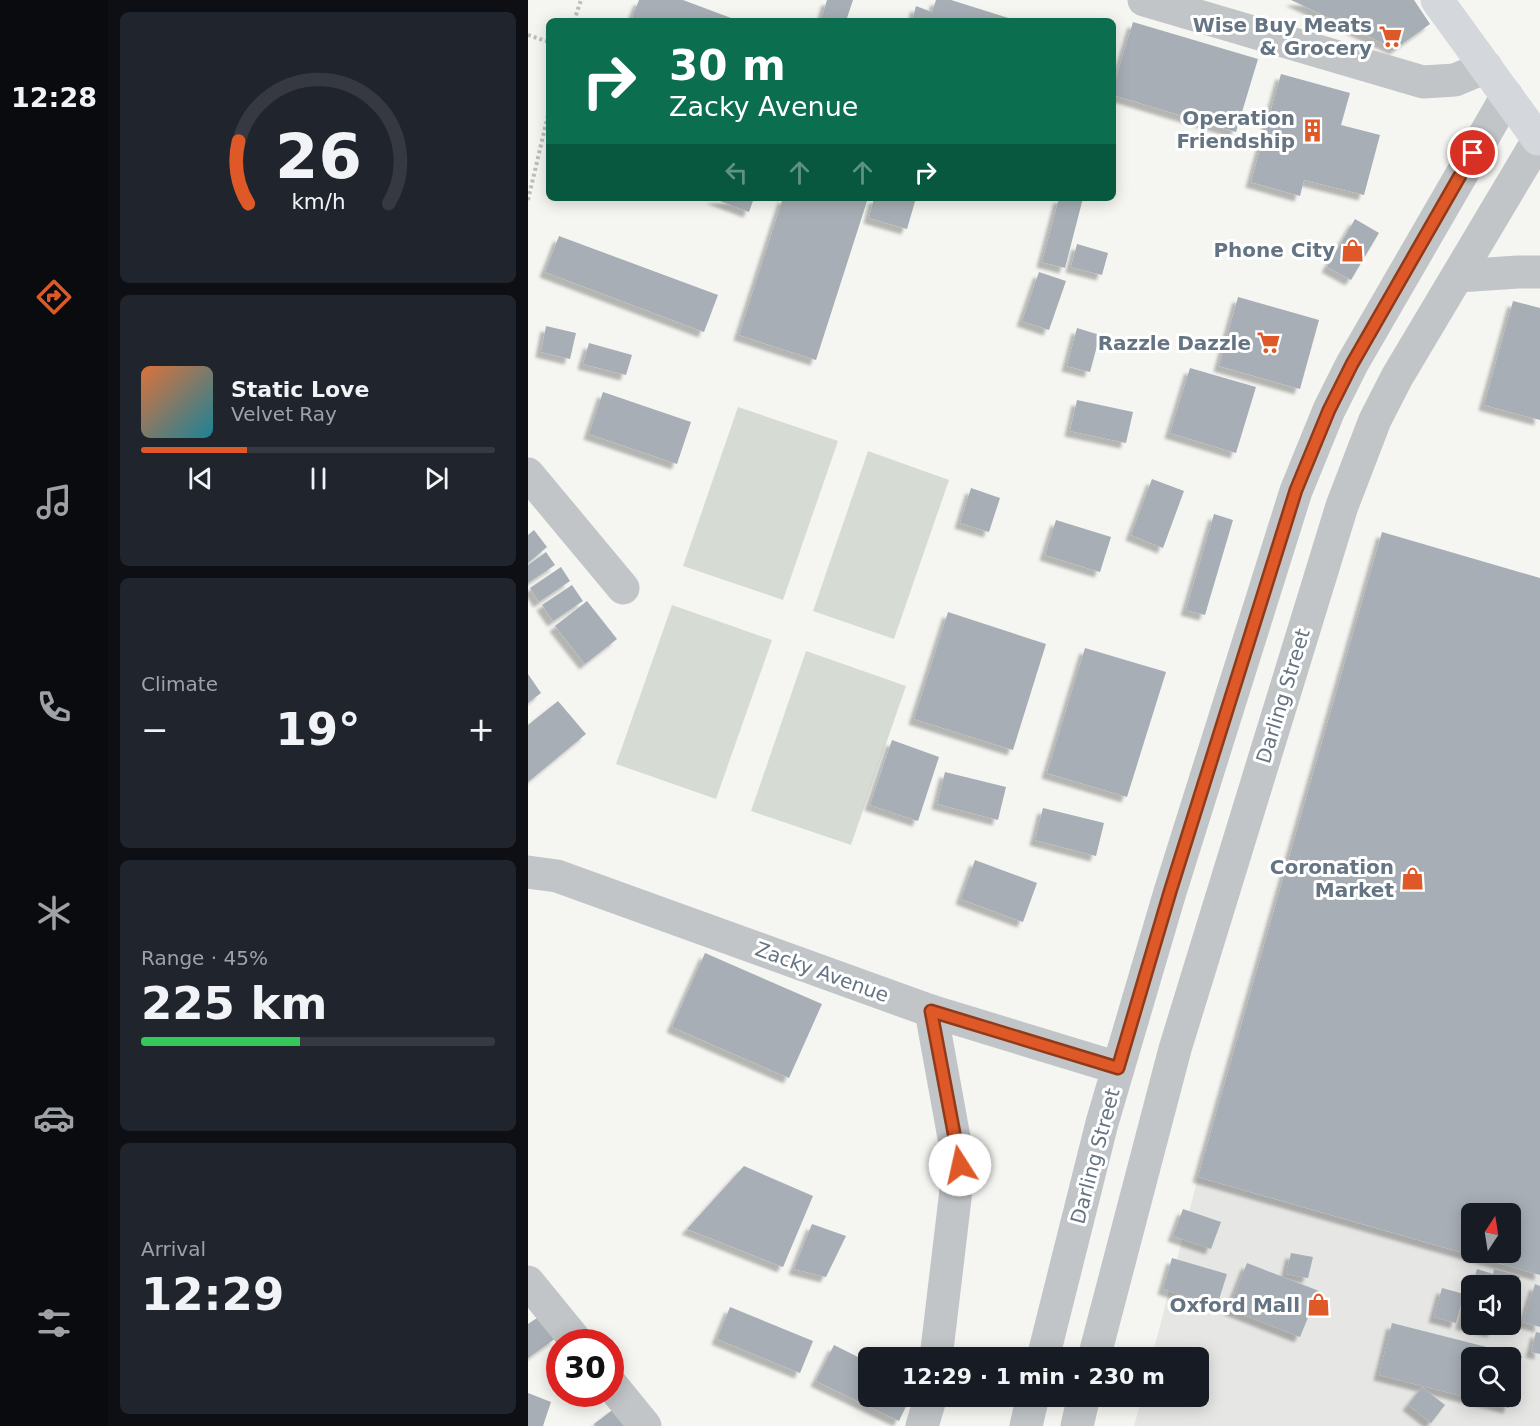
<!DOCTYPE html>
<html lang="en">
<head>
<meta charset="utf-8">
<style>
  body { margin:0; font-family:"DejaVu Sans",sans-serif; background:#20242c; color:#f1f3f6; height:100vh; display:flex; flex-direction:column; font-size:22px; white-space:nowrap }
  * { box-sizing:border-box; margin:0 }
  p { font-size:20px; color:#9ea1a6 }
  .icon { flex:none; width:33px; height:33px; fill:none; stroke:currentColor; stroke-width:2; stroke-linecap:round; stroke-linejoin:round }
  .map { position:relative; flex:1; overflow:hidden }
  .side { display:flex; flex-direction:column; gap:12px; padding:12px; background:#0d0f14; width:420px }
  .side>* { flex:none }
  .hud { position:absolute; left:18px; top:18px; width:570px; height:183px; border-radius:9px; box-shadow:0 3px 15px #0003; background:#0b6e4f; color:#fff; overflow:hidden }
  .needle { width:39px; rotate:12deg }
  .controls { position:absolute; left:933px; top:1203px; display:grid; gap:12px }
  .controls a { display:grid; place-items:center; width:60px; height:60px; border-radius:9px; background:#171b24; box-shadow:0 3px 15px #0003; font-size:30px }
  .speed { position:absolute; left:18px; top:1329px; display:flex; gap:12px; font-size:30px; font-weight:700; text-align:center }
  .speed>* { display:grid; place-content:center; width:78px; height:78px; border-radius:50%; background:#171b24; box-shadow:0 3px 15px #0003; line-height:1 }
  .speed .limit { border:9px solid #d22; background:#fff; color:#111 }
  .pin { position:absolute; display:grid; place-items:center; width:51px; height:51px; color:#fff; margin:-26px; border:3px solid #fff; border-radius:50%; box-shadow:0 2px 6px #0007 }
  .me { position:absolute; width:66px; margin:-33px; rotate:350deg; stroke-linejoin:round; filter:drop-shadow(0 0 4px #0008) }
  .turn { display:flex; align-items:center; gap:21px; height:126px; padding:0 24px; font-size:27px }
  .turn .icon { width:78px; height:78px; stroke-width:2.5 }
  .turn b { display:block; font-size:42px; line-height:51px }
  .lanes { display:flex; align-items:center; height:57px; padding:0 24px; background:#0003; justify-content:center; gap:30px; direction:ltr }
  .lanes .off { opacity:.35 }
  .big { font-size:45px; font-weight:700; line-height:1.1 }
  .side .tile { flex:1; display:flex; flex-direction:column; justify-content:center; gap:9px; min-width:0; padding:0 21px; border-radius:9px; background:#20242c }
  .side .dial { align-items:center; gap:0 }
  .dial svg { height:156px; overflow:visible; fill:none; stroke:#363941; stroke-width:7; stroke-linecap:round; text-anchor:middle }
  .dial text { fill:#f1f3f6; stroke:none }
  .song { display:flex; align-items:center; gap:18px }
  .cover { width:72px; height:72px; border-radius:9px; background:linear-gradient(135deg,hsl(20 70% 55%),hsl(190 70% 35%)) }
  .played { height:6px; border-radius:3px; background:linear-gradient(90deg,#df5928 30%,#363941 30%) }
  .keys { display:flex; justify-content:space-around; direction:ltr }
  .heat { display:flex; justify-content:space-between; align-items:center; font-size:33px; direction:ltr }
  .charge { height:9px; border-radius:4px; background:linear-gradient(90deg,#34c759 45%,#363941 0) }
  .trip { position:absolute; left:330px; top:1347px; width:351px; height:60px; border-radius:9px; background:#171b24; box-shadow:0 3px 15px #0003; font-weight:700; line-height:60px; text-align:center }
  main { display:flex; flex:1; min-height:0 }
  .dock { display:flex; flex-direction:column; width:108px; justify-content:space-around; align-items:center; background:#090b0e; color:#9ea1a6 }
  .dock .icon { width:42px; height:42px }
  .dock .active { color:#df5928 }
  .dock b { font-size:27px; color:#f1f3f6 }
  .map>svg:first-child { display:block }
</style>
</head>
<body>
<main>
<nav class="dock">
<b>12:28</b>
<svg class="icon active" aria-label="directions" viewBox="0 0 24 24"><path d="M12 3l9 9-9 9-9-9zM9 14v-3h6M13 9l2 2-2 2"/></svg>
<svg class="icon" aria-label="music" viewBox="0 0 24 24"><path d="M9 18V5l10-2v13"/><circle cx="6" cy="18" r="3"/><circle cx="16" cy="16" r="3"/></svg>
<svg class="icon" aria-label="phone" viewBox="0 0 24 24"><path d="M5 4h4l2 5-3 2q2 4 5 5l2-3 5 2v4C11 20 4 13 5 4z"/></svg>
<svg class="icon" aria-label="climate" viewBox="0 0 24 24"><path d="M12 3v18M4 7l16 10M4 17L20 7"/></svg>
<svg class="icon" aria-label="car" viewBox="0 0 24 24"><path d="M5 17H2v-5l4-1 3-4h7l3 4 3 1v5h-3M9 17h6M6 11h13"/><circle cx="7" cy="17" r="2"/><circle cx="17" cy="17" r="2"/></svg>
<svg class="icon" aria-label="filters" viewBox="0 0 24 24"><path d="M4 7h16M4 17h16"/><circle cx="9" cy="7" r="2"/><circle cx="15" cy="17" r="2"/></svg>
</nav>
<section class="side">
<div class="tile dial"><svg viewBox="0 0 100 80">
<path d="M14 69A42 42 0 1 1 86 69"/>
<path d="M14 69A42 42 0 0 1 9 37" stroke="#df5928"/>
<text x="50" y="56" font-size="32" font-weight="700">26</text>
<text x="50" y="72" font-size="11">km/h</text>
</svg></div>
<div class="tile">
<div class="song"><i class="cover"></i><div><b>Static Love</b><p>Velvet Ray</p></div></div>
<div class="played"></div>
<div class="keys"><svg class="icon" aria-label="previous" viewBox="0 0 24 24"><path d="M18 5L8 12l10 7zM5 5v14"/></svg><svg class="icon" aria-label="pause" viewBox="0 0 24 24"><path d="M8 5v14M16 5v14"/></svg><svg class="icon" aria-label="next" viewBox="0 0 24 24"><path d="M6 5l10 7-10 7zM19 5v14"/></svg></div>
</div>
<div class="tile"><p>Climate</p>
<div class="heat"><a>−</a><b class="big">19°</b><a>+</a></div>
</div>
<div class="tile"><p>Range · 45%</p><b class="big">225 km</b><div class="charge"></div></div>
<div class="tile"><p>Arrival</p><b class="big">12:29</b></div>
</section>
<div class="map">
<svg width="1012" height="1426" viewBox="0 0 1012 1426">
  <defs>
    <filter id="shadow"><feDropShadow dx="-5.5" dy="5.5" stdDeviation="1.5" flood-color="#0004"/></filter>
  </defs>
  <rect width="100%" height="100%" fill="#f5f6f2"/>
  <path fill="#e6e7e5" fill-rule="evenodd" d="M670,1177L1012,1275V1426H606L614,1397L670,1396V1358L624,1357ZM944,1286H982V1324H944ZM944,1358H982V1396H944Z"/>
  <g fill="#d6dcd3">
    <polygon points="210,407 310,441 255,600 155,566"/>
    <polygon points="340,451 421,480 366,639 285,611"/>
    <polygon points="144,605 244,640 188,799 88,764"/>
    <polygon points="278,651 378,686 323,845 223,811"/>
  </g>
  <g fill="#a7aeb5" fill-rule="evenodd" filter="url(#shadow)">
    <polygon points="111,0 155,0 211,21 103,21"/>
    <polygon points="299,0 325,0 318,21 293,21"/>
    <polygon points="408,0 423,0 490,21 384,21 388,6 404,12"/>
    <polygon points="763,0 886,0 902,24 867,49"/>
    <polygon points="605,22 730,59 708,132 585,95 585,88"/>
    <polygon points="753,74 822,93 813,125 852,135 836,195 776,180 772,196 723,182"/>
    <polygon points="184,198 226,198 221,212"/>
    <polygon points="255,198 340,198 288,360 211,335"/>
    <polygon points="346,198 388,198 379,229 341,218"/>
    <polygon points="531,198 555,198 537,268 514,262"/>
    <polygon points="827,219 851,233 823,280 799,267"/>
    <polygon points="31,236 190,295 176,332 17,272"/>
    <polygon points="549,244 580,253 574,275 543,267"/>
    <polygon points="511,272 538,281 521,330 494,321"/>
    <polygon points="710,297 791,320 772,389 691,366"/>
    <polygon points="985,301 1012,308 1012,420 956,405"/>
    <polygon points="18,326 48,333 42,359 13,352"/>
    <polygon points="549,328 572,335 562,372 539,366"/>
    <polygon points="61,343 104,355 98,375 55,364"/>
    <polygon points="662,368 728,387 708,453 642,433"/>
    <polygon points="75,392 163,422 149,464 61,434"/>
    <polygon points="549,400 605,412 598,443 542,431"/>
    <polygon points="624,479 656,491 635,548 603,535"/>
    <polygon points="443,488 472,498 461,532 432,523"/>
    <polygon points="686,514 705,520 677,615 658,610"/>
    <polygon points="528,520 583,537 572,572 517,555"/>
    <polygon points="6,530 19,547 0,563 0,535"/>
    <path d="M854,532L1012,578V1275L670,1177ZM944,1214H982V1252H944Z"/>
    <polygon points="18,552 27,565 0,583 0,565"/>
    <polygon points="33,567 42,581 11,602 2,588"/>
    <polygon points="44,585 55,601 25,621 14,605"/>
    <polygon points="59,601 89,639 57,664 27,626"/>
    <polygon points="420,612 518,644 485,750 386,719"/>
    <polygon points="557,648 638,672 599,797 519,773"/>
    <polygon points="0,674 13,693 0,703"/>
    <polygon points="30,701 58,734 0,782 0,725"/>
    <polygon points="364,740 411,757 390,821 342,805"/>
    <polygon points="417,772 478,787 470,820 409,804"/>
    <polygon points="515,808 576,823 568,856 507,840"/>
    <polygon points="447,860 509,883 495,922 433,899"/>
    <polygon points="177,953 294,1004 261,1078 144,1027"/>
    <polygon points="216,1166 285,1196 255,1267 159,1229"/>
    <polygon points="655,1209 693,1222 683,1249 645,1236"/>
    <polygon points="284,1224 318,1236 298,1277 266,1269"/>
    <polygon points="763,1253 785,1257 780,1278 758,1274"/>
    <polygon points="644,1258 699,1274 689,1306 635,1289"/>
    <polygon points="719,1263 791,1291 772,1337 701,1309"/>
    <polygon points="949,1269 965,1274 966,1269 992,1276 985,1304 982,1303 982,1286 944,1286"/>
    <polygon points="1007,1284 1012,1286 1012,1327 995,1322"/>
    <polygon points="914,1288 936,1294 928,1323 906,1317"/>
    <polygon points="939,1295 944,1296 944,1324 967,1324 965,1332 933,1324"/>
    <polygon points="202,1307 285,1341 272,1373 189,1339"/>
    <polygon points="12,1316 28,1338 0,1358 0,1324"/>
    <path d="M864,1323L994,1356L981,1408L851,1375ZM944,1358H982V1396H944Z"/>
    <polygon points="1008,1332 1012,1333 1012,1354 1003,1352"/>
    <polygon points="306,1345 340,1362 340,1396 383,1396 371,1421 288,1381"/>
    <polygon points="894,1387 917,1405 903,1423 880,1405"/>
    <polygon points="0,1393 23,1402 15,1426 0,1426"/>
    <polygon points="87,1408 100,1426 67,1426 66,1424"/>
  </g>
  <g fill="none" stroke-linecap="round" stroke-linejoin="round">
    <g stroke="#bbbdbf" stroke-width="4" stroke-dasharray="3 3" stroke-linecap="butt">
      <polyline points="46,21 53,0"/>
      <polyline points="0,35 21,42"/>
      <polyline points="0,200 21,111"/>
    </g>
    <g stroke="#c1c5c8" stroke-width="33">
      <polyline points="616,0 895,82 927,80 958,67"/>
      <polyline points="930,276 990,272 1012,272"/>
      <polyline points="0,474 95,588"/>
      <polyline points="0,872 29,876 403,1011 590,1068"/>
      <polyline points="403,1011 431,1165 408,1358"/>
      <polyline points="0,1282 49,1342"/>
      <polyline points="515,1358 574,1123 642,892 768,491 801,410 824,364 979,96"/>
      <polyline points="566,1358 647,1049 814,506 847,420 869,377 1012,137"/>
      <polyline points="82,1383 117,1426"/>
      <polyline points="394,1426 403,1396"/>
      <polyline points="498,1426 505,1396"/>
      <polyline points="549,1426 556,1396"/>
    </g>
    <polyline stroke="#d4d8dc" stroke-width="33" points="909,0 1010,139"/>
  </g>
  <g fill="none" stroke-linecap="round" stroke-linejoin="round">
    <defs>
      <polyline id="route" points="432,1165 403,1011 590,1068 642,892 768,490 801,410 824,364 945,153"/>
    </defs>
    <use href="#route" stroke="#913a1a" stroke-width="15"/>
    <use href="#route" stroke="#df5928" stroke-width="10"/>
  </g>
  <defs>
    <symbol id="supermarket-bare" viewBox="-9 -9 18 18"><path d="M-6-5.5h2.5l.6 2H6L4.5 2H-2.5L-4.4-4H-6ZM-1.5 3.2a1.3 1.3 0 1 0 .1 0ZM3 3.2a1.3 1.3 0 1 0 .1 0Z" fill="#df5928" stroke="#fff" stroke-width="2.5" paint-order="stroke"/></symbol>
    <symbol id="building-bare" viewBox="-9 -9 18 18"><path d="M-4-6H4V6H1V3H-1V6H-4ZM-2.5-4.3h1.7v1.8h-1.7ZM.8-4.3h1.7v1.8H.8ZM-2.5-1h1.7V.8h-1.7ZM.8-1h1.7V.8H.8Z" fill="#df5928" stroke="#fff" stroke-width="2.5" paint-order="stroke"/></symbol>
    <symbol id="shop-bare" viewBox="-9 -9 18 18"><path d="M-5-2.5h2.3a2.7 3.5 0 0 1 5.4 0H5L5.5 6h-11ZM-1.5-2.5h3a1.5 2.3 0 0 0-3 0Z" fill="#df5928" stroke="#fff" stroke-width="2.5" paint-order="stroke"/></symbol>
  </defs>
  <g fill-rule="evenodd">
    <use href="#supermarket-bare" x="846" y="20" width="33" height="33"/>
    <use href="#building-bare" x="768" y="114" width="33" height="33"/>
    <use href="#shop-bare" x="808" y="234" width="33" height="33"/>
    <use href="#supermarket-bare" x="724" y="326" width="33" height="33"/>
    <use href="#shop-bare" x="868" y="862" width="33" height="33"/>
    <use href="#shop-bare" x="774" y="1288" width="33" height="33"/>
  </g>
  <g text-anchor="middle" stroke-width="6" stroke-linejoin="round" paint-order="stroke">
    <g font-size="20" font-weight="bold" fill="#657483" stroke="#fff" text-anchor="end">
      <text x="844" y="32">Wise Buy Meats<tspan x="844" dy="23">&amp; Grocery</tspan></text>
      <text x="767" y="125">Operation<tspan x="767" dy="23">Friendship</tspan></text>
      <text x="807" y="257">Phone City</text>
      <text x="723" y="350">Razzle Dazzle</text>
      <text x="866" y="874">Coronation<tspan x="866" dy="23">Market</tspan></text>
      <text x="772" y="1312">Oxford Mall</text>
    </g>
    <g font-size="20" fill="#657483" stroke="#fff">
      <text transform="translate(755 696) rotate(-73)" y="7">Darling Street</text>
      <text transform="translate(294 972) rotate(20)" y="7">Zacky Avenue</text>
      <text transform="translate(567 1156) rotate(-75)" y="7">Darling Street</text>
    </g>
  </g>
</svg>
<div class="controls">
<a><svg class="needle" viewBox="-14 -14 28 28"><path d="M0-13l5 13h-10z" fill="#e53935"/><path d="M0 13l5-13h-10z" fill="#9ea1a6"/></svg></a>
<a><svg class="icon" aria-label="sound" viewBox="0 0 24 24"><path d="M4 9h4l5-4v14l-5-4H4zM17 9q2 3 0 6"/></svg></a>
<a><svg class="icon" aria-label="search" viewBox="0 0 24 24"><circle cx="10" cy="10" r="6"/><path d="M15 15l6 6"/></svg></a>
</div>
<div class="speed"><div class="limit">30</div></div>
<div class="pin" style="left:945px;top:153px;background:#d93025"><svg class="icon" aria-label="arrive" viewBox="0 0 24 24"><path d="M6 21V4h12l-3 4 3 4H6"/></svg></div>
<svg class="me" style="left:432px;top:1165px" viewBox="-20 -20 40 40"><circle r="19" fill="#fff"/><path d="M0-13L10 11 0 6-10 11z" fill="#df5928"/></svg>
<div class="trip">12:29 · 1 min · 230 m</div>
<div class="hud">
<div class="turn"><svg class="icon" aria-label="right" viewBox="0 0 24 24"><path d="M7 20v-9h11M14 6l5 5-5 5"/></svg><div><b>30 m</b>Zacky Avenue</div></div>
<div class="lanes"><svg class="icon off" aria-label="left" viewBox="0 0 24 24"><path d="M17 20v-9H6M10 6l-5 5 5 5"/></svg><svg class="icon off" aria-label="ahead" viewBox="0 0 24 24"><path d="M12 20V5M6 11l6-6 6 6"/></svg><svg class="icon off" aria-label="ahead" viewBox="0 0 24 24"><path d="M12 20V5M6 11l6-6 6 6"/></svg><svg class="icon" aria-label="right" viewBox="0 0 24 24"><path d="M7 20v-9h11M14 6l5 5-5 5"/></svg></div>
</div>
</div>
</main>
</body>
</html>
